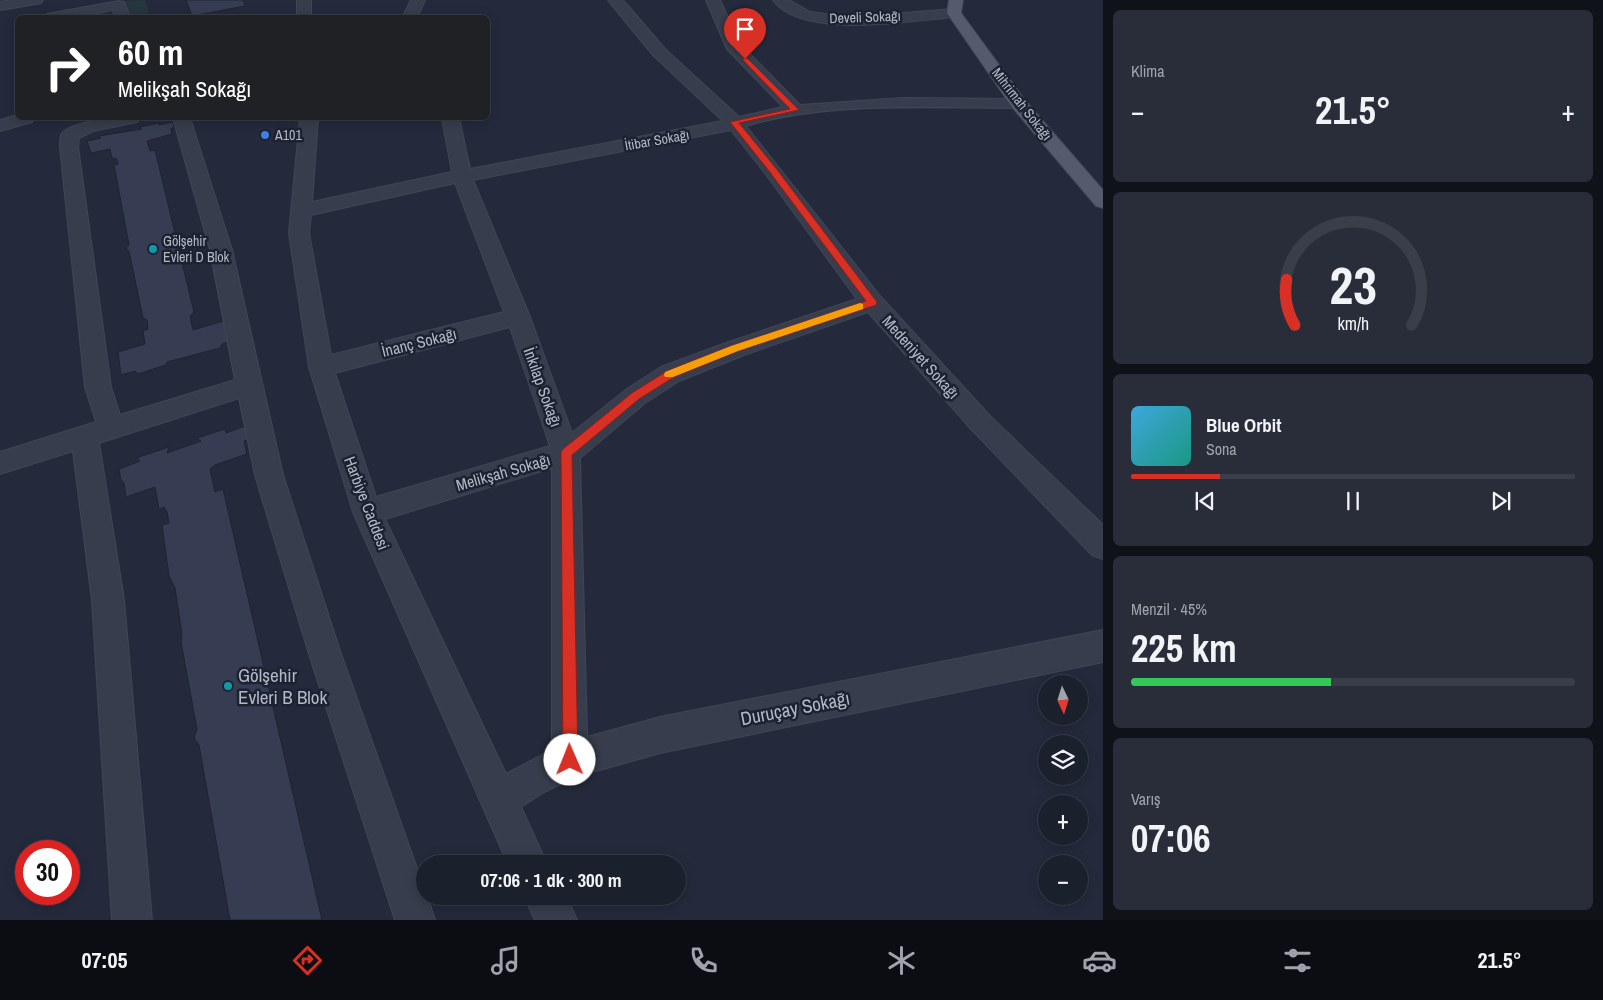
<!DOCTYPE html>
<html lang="tr">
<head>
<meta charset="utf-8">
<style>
  body { margin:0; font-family:"Archivo Narrow",sans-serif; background:#282d39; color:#f1f3f6; height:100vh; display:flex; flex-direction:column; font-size:19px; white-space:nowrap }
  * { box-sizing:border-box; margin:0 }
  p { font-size:16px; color:#a0a3aa }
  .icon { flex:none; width:28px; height:28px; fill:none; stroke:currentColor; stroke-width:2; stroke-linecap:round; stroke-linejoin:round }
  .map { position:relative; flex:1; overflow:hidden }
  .drawer { display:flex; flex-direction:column; gap:10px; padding:10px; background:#0f1219; width:500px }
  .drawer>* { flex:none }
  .top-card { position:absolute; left:15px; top:15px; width:475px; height:105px; border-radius:8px; box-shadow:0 2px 12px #0003,0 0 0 1px #393e49; background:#202124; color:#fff; overflow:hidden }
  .needle { width:32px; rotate:176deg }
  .buttons { position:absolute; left:1038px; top:675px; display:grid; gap:10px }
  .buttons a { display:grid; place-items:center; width:50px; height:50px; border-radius:50%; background:#1b202d; box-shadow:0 2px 12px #0003,0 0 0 1px #393e49; font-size:25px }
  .speed { position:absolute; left:15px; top:840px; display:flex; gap:10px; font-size:25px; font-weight:700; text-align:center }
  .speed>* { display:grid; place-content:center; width:65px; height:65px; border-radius:50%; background:#1b202d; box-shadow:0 2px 12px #0003,0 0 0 1px #393e49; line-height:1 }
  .speed .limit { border:8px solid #d22; background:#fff; color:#111 }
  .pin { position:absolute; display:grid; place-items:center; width:42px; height:42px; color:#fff; margin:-51px -21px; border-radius:50% 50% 50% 0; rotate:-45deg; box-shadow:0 0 5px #0007 }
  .pin .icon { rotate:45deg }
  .me { position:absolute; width:55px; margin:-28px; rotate:359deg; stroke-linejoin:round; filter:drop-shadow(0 0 4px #0008) }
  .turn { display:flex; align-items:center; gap:18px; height:105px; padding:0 20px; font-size:22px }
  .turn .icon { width:65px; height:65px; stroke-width:2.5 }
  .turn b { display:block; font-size:35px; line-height:42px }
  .big { font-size:38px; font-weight:700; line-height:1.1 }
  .drawer .tile { flex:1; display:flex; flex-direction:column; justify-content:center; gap:8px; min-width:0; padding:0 18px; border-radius:8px; background:#282d39 }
  .drawer .dial { align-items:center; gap:0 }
  .dial svg { height:130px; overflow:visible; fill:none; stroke:#393e49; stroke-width:7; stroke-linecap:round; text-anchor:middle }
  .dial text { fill:#f1f3f6; stroke:none }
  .song { display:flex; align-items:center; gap:15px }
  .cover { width:60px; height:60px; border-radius:8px; background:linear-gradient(135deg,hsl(200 70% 55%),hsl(170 70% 35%)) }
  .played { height:5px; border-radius:2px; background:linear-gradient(90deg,#d93025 20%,#393e49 20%) }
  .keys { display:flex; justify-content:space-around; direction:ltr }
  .heat { display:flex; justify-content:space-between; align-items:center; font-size:28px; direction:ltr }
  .charge { height:8px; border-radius:4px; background:linear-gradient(90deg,#34c759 45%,#393e49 0) }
  .trip { position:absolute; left:416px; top:855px; width:270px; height:50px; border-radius:25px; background:#1b202d; box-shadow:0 2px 12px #0003,0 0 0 1px #393e49; font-weight:700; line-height:50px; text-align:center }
  .tab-bar { display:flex; height:80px; justify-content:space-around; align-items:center; background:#0b0d12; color:#a0a3aa }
  .tab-bar .icon { width:35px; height:35px }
  .tab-bar .active { color:#d93025 }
  .tab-bar b { font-size:22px; color:#f1f3f6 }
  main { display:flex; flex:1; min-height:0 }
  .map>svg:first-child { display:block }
</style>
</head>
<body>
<main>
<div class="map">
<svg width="1103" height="920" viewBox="0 0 1103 920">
  <rect width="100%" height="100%" fill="#242a3c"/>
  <polygon fill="#25363d" points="145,0 149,13 130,17 124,1"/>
  <g fill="#363d52" stroke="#1e2433">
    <polygon points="186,0 243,0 245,6 192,16"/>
    <polygon points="89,13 89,16 102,14 103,18 62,18"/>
    <polygon points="173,122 174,128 171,128 172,134 147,141 150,151 155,150 194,312 190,316 193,330 227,320 236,340 222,344 220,348 167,362 166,365 138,374 135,371 121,375 118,352 145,344 143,331 148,329 147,320 143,318 129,251 126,248 129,245 114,165 118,164 117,159 112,158 110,149 91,153 87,141 101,138 99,136 142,129 140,127 159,123 159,125"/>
    <polygon points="245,426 249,439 244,441 247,454 215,465 210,469 215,492 223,489 322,920 230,920 199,745 194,738 197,729 181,642 182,634 175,588 169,576 162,525 169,523 167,512 164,507 159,509 155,487 126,497 124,483 121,480 119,469 140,461 136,458 169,447 167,453 201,441 197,438 225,429 226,433"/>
  </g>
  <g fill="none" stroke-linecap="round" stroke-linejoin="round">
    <defs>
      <g id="minor">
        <polygon points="10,0 43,0 41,3 36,4 0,10 0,2"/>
        <rect x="297" y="0" width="14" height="18"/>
        <polygon points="411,0 425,0 417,18 402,18"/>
        <path d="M608,0H623L665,49L739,117L783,107L727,49L706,0H720L740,44L800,105L904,98L1024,99L1027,103L1024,107L1018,108C934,108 827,101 746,126L880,296L990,416L1103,525V559L1092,555L972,430L868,312L744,355L679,381L645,403L580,458L587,737L660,717L1103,630V662L660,753L575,777L544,792L521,807L547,864H508L353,512L309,367L289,233L300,118H318L312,202L452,172L442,118H459L470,169L723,121L653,55ZM731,130L765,173L857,299L726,343L661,367L627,389L572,433L530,317L473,180ZM455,183L504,312L331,355L309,233L311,215ZM510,327L550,446L376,497L335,373ZM552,468V750L506,774L385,519Z"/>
        <path d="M773,0H789L810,12L841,16L879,15L954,9L959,10L961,13L959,16L954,17C911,21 801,40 773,0Z"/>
        <polygon points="119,1 124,2 130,18 115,18 113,10 74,18 40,18 47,14"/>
        <polygon points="18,115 18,118 35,118 32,122 0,131 0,120"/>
        <path d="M108,118H140L137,122L93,131L79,138L78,147L111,387L120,415L235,380L210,250L173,118H190L232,250L283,475L340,651L425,891V896H427L435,920H395L308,651L255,475L239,398L99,443L124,600L152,920H112L92,600L73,451L0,474V452L96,422L85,387L60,147C60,143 60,138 61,135C65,125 98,120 108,118Z"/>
        <polygon points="524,896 566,896 577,920 535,920"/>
      </g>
      <polygon id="major" points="949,0 963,0 961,13 1024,99 1103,190 1103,208 1096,206 1012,107 947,13"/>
    </defs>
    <use href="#minor" stroke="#404655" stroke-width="2"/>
    <use href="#major" stroke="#404655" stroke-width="2"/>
    <use href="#minor" fill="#373d4c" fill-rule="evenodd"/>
    <use href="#major" fill="#555b6c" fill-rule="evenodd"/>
  </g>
  <polygon fill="#d93025" stroke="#8d1f18" points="743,58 747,58 799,110 739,123 775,167 877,302 876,305 738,351 674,377 639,399 572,455 578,760 576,765 570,767 565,765 563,760 561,453 562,450 632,393 667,371 731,346 866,301 769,171 730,122 790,109 743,60"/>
  <polygon fill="#f59e0b" points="860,303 863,304 863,309 738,351 673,377 665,377 664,375 665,372 731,346"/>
  <circle fill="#3f7fe0" stroke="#1c2231" stroke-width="2" cx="265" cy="135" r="5"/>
  <g fill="#0f9aa8" stroke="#1c2231" stroke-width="2">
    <circle cx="153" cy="249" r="5"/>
    <circle cx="228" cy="686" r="5"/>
  </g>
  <g text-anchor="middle" stroke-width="5" stroke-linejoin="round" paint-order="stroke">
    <g font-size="14" fill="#b3b8c7" stroke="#1c2231">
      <text transform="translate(865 17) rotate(-2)" y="5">Develi Sokağı</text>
      <text transform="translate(1022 104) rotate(52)" y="5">Mihrimah Sokağı</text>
      <text transform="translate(657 140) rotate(-10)" y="5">İtibar Sokağı</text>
    </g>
    <g font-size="14" fill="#b3b8c7" stroke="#1c2231" text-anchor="start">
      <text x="275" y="140">A101</text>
      <text x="163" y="246">Gölşehir<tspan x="163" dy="16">Evleri D Blok</tspan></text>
    </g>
    <g font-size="16" fill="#b3b8c7" stroke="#1c2231">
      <text transform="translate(419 342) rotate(-14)" y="6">İnanç Sokağı</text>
      <text transform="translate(921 357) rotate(48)" y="6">Medeniyet Sokağı</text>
      <text transform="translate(543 387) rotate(70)" y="6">İnkılap Sokağı</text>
      <text transform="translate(503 472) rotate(-16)" y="6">Melikşah Sokağı</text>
      <text transform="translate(367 503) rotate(69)" y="6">Harbiye Caddesi</text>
    </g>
    <g font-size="19" fill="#b3b8c7" stroke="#1c2231" text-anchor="start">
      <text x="238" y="682">Gölşehir<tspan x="238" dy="22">Evleri B Blok</tspan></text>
    </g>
    <g font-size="19" fill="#b3b8c7" stroke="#1c2231">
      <text transform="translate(795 708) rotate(-11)" y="7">Duruçay Sokağı</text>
    </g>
  </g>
</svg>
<div class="buttons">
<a><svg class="needle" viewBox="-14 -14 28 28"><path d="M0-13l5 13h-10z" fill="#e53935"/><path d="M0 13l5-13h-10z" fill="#a0a3aa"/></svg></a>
<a><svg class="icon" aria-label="layers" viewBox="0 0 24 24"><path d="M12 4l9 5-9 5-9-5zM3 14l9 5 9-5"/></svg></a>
<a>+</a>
<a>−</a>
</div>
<div class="speed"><div class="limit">30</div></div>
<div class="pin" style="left:745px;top:59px;background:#d93025"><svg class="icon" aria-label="arrive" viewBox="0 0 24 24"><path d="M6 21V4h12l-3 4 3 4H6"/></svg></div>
<svg class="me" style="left:570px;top:760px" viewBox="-20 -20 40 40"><circle r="19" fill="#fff"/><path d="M0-13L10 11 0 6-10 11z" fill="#d93025"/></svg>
<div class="trip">07:06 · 1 dk · 300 m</div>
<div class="top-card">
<div class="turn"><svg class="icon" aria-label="right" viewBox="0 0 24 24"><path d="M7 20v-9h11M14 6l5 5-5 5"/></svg><div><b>60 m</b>Melikşah Sokağı</div></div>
</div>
</div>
<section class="drawer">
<div class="tile"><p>Klima</p>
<div class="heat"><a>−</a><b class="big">21.5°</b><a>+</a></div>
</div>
<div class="tile dial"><svg viewBox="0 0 100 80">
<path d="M14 69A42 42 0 1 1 86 69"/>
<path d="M14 69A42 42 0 0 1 9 41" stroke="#d93025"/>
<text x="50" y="56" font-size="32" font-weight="700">23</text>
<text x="50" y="72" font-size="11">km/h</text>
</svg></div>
<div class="tile">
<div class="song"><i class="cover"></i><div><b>Blue Orbit</b><p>Sona</p></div></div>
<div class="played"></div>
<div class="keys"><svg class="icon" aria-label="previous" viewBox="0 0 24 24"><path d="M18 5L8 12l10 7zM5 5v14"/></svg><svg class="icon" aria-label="pause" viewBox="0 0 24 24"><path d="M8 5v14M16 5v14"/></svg><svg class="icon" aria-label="next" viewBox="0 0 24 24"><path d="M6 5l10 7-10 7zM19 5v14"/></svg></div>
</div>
<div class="tile"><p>Menzil · 45%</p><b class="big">225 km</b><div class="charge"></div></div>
<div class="tile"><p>Varış</p><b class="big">07:06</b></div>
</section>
</main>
<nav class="tab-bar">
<b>07:05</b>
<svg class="icon active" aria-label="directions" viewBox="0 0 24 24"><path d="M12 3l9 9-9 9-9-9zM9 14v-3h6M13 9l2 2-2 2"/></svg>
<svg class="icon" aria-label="music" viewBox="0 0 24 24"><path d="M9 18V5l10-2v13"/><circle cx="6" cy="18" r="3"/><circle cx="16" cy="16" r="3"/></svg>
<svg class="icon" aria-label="phone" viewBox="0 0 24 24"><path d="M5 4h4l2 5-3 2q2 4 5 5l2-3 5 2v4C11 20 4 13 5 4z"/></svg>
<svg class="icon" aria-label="climate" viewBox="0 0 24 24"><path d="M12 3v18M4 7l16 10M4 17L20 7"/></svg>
<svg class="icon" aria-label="car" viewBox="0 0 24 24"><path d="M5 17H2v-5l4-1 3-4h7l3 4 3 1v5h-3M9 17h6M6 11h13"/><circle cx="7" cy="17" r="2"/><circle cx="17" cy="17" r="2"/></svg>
<svg class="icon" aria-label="filters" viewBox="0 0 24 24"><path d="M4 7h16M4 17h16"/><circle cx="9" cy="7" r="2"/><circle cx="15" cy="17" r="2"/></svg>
<b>21.5°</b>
</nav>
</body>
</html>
